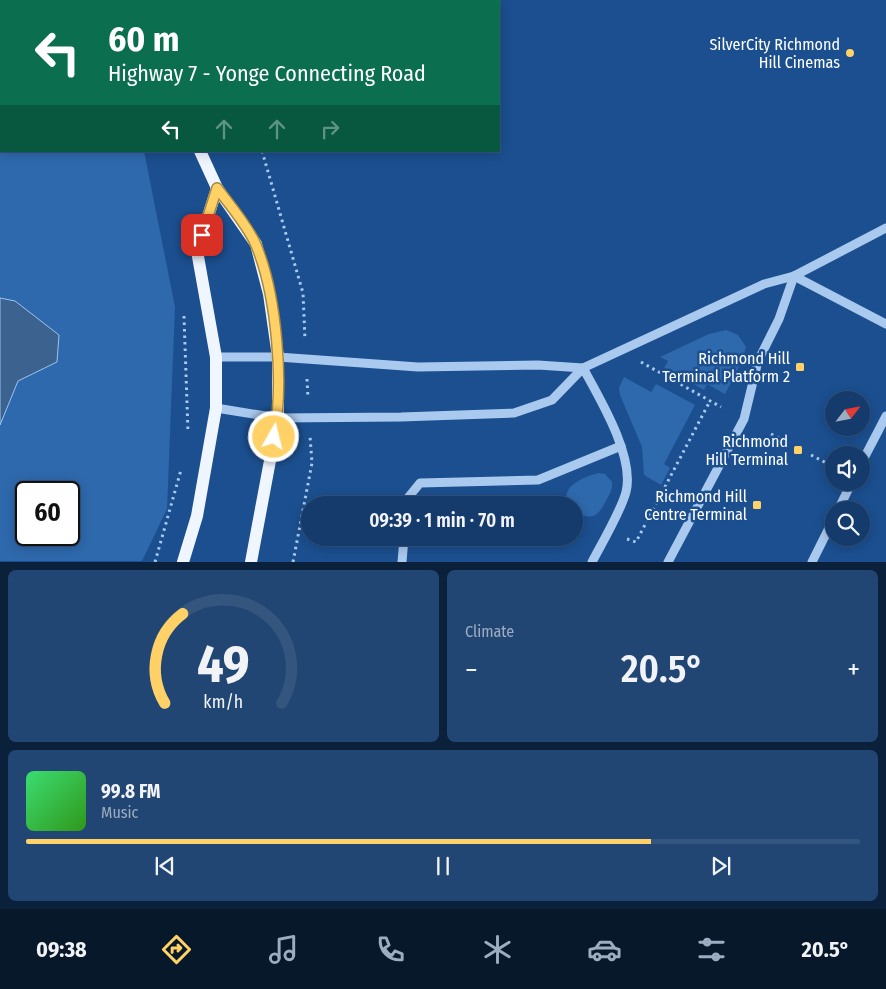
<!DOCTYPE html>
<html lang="en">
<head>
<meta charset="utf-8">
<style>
  body { margin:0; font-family:"Fira Sans Condensed",sans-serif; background:#214673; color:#f1f3f6; height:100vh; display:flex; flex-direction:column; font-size:19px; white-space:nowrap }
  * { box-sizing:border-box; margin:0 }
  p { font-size:16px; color:#9dadc1 }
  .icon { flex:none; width:28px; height:28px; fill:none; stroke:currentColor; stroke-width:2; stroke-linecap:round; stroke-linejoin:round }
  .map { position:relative; height:562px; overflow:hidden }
  .panel { display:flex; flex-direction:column; gap:8px; padding:8px; background:#0b203b; flex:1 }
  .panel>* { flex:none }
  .hud { position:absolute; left:0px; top:0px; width:500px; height:152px; box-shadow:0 2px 12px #0003,0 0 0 1px #33557e; background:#0b6e4f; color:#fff; overflow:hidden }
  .needle { width:32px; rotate:58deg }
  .buttons { position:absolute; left:825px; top:391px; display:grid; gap:10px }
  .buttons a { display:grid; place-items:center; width:45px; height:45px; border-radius:50%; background:#143b6b; box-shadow:0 2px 12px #0003,0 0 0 1px #33557e; font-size:25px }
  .speed { position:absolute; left:15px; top:481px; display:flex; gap:10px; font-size:25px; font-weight:700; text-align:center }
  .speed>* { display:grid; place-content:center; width:65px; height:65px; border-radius:50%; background:#143b6b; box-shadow:0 2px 12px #0003,0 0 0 1px #33557e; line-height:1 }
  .speed .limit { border:2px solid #111; border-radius:8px; background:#fff; color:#111 }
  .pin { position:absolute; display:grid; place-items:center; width:42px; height:42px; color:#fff; margin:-21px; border-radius:10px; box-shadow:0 2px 8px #0006 }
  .me { position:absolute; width:55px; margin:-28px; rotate:8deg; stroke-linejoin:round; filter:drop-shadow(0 0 4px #0008) }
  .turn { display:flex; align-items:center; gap:18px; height:105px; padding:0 25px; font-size:22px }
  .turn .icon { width:65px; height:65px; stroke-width:2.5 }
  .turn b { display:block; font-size:35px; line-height:42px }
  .lanes { display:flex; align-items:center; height:48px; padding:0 25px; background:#0003; justify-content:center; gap:25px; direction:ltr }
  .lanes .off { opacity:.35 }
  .big { font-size:38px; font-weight:600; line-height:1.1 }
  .panel .tile { flex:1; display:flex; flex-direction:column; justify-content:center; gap:8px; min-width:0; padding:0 18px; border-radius:8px; background:#214673 }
  .panel .dial { align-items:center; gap:0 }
  .dial svg { height:130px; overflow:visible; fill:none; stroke:#33557e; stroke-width:7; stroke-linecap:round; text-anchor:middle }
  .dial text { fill:#f1f3f6; stroke:none }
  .song { display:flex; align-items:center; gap:15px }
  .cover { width:60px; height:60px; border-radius:8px; background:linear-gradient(135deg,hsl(140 70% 55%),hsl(110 70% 35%)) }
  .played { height:5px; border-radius:2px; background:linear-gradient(90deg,#ffd166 75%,#33557e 75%) }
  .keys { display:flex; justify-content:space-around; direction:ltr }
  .heat { display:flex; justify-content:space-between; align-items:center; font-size:28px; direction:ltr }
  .panel .tiles { flex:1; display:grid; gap:8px; grid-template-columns:1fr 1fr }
  .tile:last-child { grid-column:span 2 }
  .trip { position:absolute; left:301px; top:496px; width:282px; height:50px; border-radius:25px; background:#143b6b; box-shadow:0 2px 12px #0003,0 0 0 1px #33557e; font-weight:600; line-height:50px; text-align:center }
  .dock { display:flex; height:80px; justify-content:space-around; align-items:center; background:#08182b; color:#9dadc1 }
  .dock .icon { width:35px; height:35px }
  .dock .selected { color:#ffd166 }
  .dock b { font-size:22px; color:#f1f3f6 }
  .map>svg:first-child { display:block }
</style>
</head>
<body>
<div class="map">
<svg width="886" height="562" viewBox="0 0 886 562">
  <rect width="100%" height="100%" fill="#1b4f8f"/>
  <g fill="#2e69ad" fill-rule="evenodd">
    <path d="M0,0L67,1H1V151H144L175,307L167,509L142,561H0ZM26,492H69V535H26Z"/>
    <polygon points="726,330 738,335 746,347 741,363 725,394 707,384 704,390 664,368 668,361 660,357 709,334"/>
    <polygon points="624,377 651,392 656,384 695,405 664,464 670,468 661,485 644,475 642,447 620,395 619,388"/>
    <path d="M599,473L605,474L612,482C613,490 609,495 606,501C598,517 590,522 575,510V505H569C558,487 585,476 599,473Z"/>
  </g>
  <polygon fill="#3c6290" stroke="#9cc4f0" points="0,298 15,301 59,335 57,362 18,381 0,425"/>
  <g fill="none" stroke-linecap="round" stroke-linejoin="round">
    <g stroke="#a9c9ee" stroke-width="3" stroke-dasharray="2.5 4" stroke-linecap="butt">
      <polyline points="198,0 199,1"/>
      <polyline points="262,151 303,293 305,340"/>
      <polyline points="184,316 188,432"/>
      <polyline points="641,362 721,407"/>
      <polyline points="307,379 308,398"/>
      <polyline points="771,434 781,439"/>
      <polyline points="811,455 834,467"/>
      <polyline points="627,539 636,542 710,401"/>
      <polyline points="155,562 181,470"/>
      <polyline points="293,562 312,463 310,436"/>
    </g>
    <g stroke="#a9c9ee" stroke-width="9">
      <polyline points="794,276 886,324"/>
      <polyline points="216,357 278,357 418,367 538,365 583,368"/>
      <path d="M583,368C600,399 635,457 626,492C621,511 602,543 592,562"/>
      <polyline points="216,408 278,418 401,417 514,413 552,400 583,368 764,284 794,276 886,228"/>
      <polyline points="861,464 886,416"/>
      <polyline points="407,505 407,499 420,483 538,480 621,446"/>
      <polyline points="838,510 852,482"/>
      <polyline points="402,562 404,538"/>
      <polyline points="668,562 744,419 758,361 779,319 794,276"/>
      <polyline points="812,562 834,518"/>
    </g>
    <g stroke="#f0f6ff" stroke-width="12">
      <polyline points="116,0 117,1"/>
      <polyline points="200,151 217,188 256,244 269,294 278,357 278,418 251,562"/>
      <polyline points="183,562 197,516 216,408 216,357 197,251 217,188"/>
    </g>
  </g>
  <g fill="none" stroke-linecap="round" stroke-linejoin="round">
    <defs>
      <path id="route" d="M202,235L217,188C229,204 248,226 256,245C277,296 284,383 274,437"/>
    </defs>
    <use href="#route" stroke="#a68842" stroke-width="12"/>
    <use href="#route" stroke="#ffd166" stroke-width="9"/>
  </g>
  <g fill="#ffd166" stroke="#1b4f8f" stroke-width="2">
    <circle cx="850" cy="53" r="5"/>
    <rect x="795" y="362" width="10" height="10" rx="2.5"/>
    <rect x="793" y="445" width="10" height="10" rx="2.5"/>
    <rect x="752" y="500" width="10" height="10" rx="2.5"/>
  </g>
  <g text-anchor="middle" stroke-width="5" stroke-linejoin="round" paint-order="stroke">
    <g font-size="16" fill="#fff" stroke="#1b4f8f" text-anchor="end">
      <text x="840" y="50">SilverCity Richmond<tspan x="840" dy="18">Hill Cinemas</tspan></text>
      <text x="790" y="364">Richmond Hill<tspan x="790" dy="18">Terminal Platform 2</tspan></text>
      <text x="788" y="447">Richmond<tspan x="788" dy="18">Hill Terminal</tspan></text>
      <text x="747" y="502">Richmond Hill<tspan x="747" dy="18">Centre Terminal</tspan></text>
    </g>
  </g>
</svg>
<div class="buttons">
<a><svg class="needle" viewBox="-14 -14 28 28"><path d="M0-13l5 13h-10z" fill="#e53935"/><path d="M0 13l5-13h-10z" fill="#9dadc1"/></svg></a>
<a><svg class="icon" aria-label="sound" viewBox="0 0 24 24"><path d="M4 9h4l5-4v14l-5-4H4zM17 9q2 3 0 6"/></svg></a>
<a><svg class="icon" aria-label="search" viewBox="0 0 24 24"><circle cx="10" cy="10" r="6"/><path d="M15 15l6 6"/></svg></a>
</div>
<div class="speed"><div class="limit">60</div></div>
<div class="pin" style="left:202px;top:235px;background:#d93025"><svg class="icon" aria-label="arrive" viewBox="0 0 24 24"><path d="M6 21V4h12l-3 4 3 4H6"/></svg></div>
<svg class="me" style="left:274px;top:437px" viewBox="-20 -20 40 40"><circle r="17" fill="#ffd166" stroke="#fff" stroke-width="3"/><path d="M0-11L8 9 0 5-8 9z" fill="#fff"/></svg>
<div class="trip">09:39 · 1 min · 70 m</div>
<div class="hud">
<div class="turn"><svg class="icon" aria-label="left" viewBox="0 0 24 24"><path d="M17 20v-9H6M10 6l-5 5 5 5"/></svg><div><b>60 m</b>Highway 7 - Yonge Connecting Road</div></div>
<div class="lanes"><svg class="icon" aria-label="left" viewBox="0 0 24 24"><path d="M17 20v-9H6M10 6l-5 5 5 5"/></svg><svg class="icon off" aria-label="ahead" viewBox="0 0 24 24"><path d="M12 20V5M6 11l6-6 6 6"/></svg><svg class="icon off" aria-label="ahead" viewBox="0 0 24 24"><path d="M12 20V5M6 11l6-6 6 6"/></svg><svg class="icon off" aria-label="right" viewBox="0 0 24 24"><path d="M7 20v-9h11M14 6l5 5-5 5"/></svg></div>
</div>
</div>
<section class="panel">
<div class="tiles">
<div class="tile dial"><svg viewBox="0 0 100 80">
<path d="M14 69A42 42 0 1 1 86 69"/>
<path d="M14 69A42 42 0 0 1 25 14" stroke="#ffd166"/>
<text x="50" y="56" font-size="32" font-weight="700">49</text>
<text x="50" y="72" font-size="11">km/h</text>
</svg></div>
<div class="tile"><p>Climate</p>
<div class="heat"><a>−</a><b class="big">20.5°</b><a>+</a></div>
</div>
<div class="tile">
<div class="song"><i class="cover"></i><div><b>99.8 FM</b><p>Music</p></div></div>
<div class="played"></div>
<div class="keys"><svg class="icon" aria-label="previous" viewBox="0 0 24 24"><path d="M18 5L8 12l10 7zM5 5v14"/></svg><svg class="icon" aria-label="pause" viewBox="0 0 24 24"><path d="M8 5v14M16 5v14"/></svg><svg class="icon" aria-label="next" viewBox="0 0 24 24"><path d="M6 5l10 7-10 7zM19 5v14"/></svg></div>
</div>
</div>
</section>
<nav class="dock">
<b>09:38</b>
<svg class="icon selected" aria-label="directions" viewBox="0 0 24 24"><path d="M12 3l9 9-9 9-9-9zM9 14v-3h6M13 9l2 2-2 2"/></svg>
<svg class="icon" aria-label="music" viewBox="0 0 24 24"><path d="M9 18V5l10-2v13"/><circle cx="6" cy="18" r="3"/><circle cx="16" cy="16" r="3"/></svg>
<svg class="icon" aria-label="phone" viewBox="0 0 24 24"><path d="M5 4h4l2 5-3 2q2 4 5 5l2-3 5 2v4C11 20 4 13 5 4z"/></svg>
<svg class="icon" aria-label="climate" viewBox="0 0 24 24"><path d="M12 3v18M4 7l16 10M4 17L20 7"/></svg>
<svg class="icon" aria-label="car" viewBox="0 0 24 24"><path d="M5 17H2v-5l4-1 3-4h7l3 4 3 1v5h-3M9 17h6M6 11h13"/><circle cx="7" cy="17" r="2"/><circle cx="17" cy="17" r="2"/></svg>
<svg class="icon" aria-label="filters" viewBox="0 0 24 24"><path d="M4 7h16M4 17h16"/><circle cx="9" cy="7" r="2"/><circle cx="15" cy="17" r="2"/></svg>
<b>20.5°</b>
</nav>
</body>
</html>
